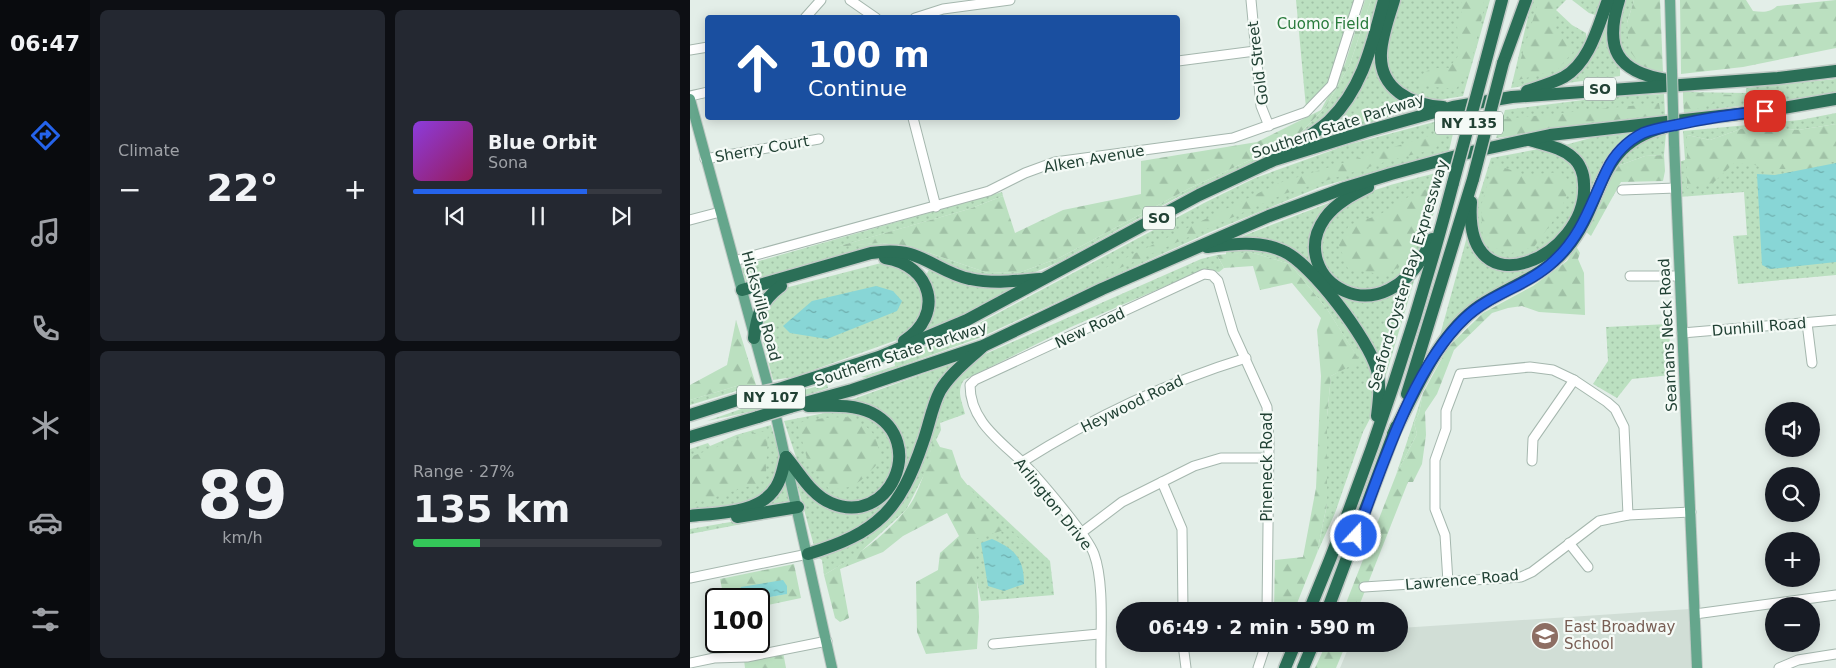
<!DOCTYPE html>
<html lang="en">
<head>
<meta charset="utf-8">
<style>
  body { margin:0; font-family:"DejaVu Sans",sans-serif; background:#242831; color:#f1f3f6; height:100vh; display:flex; flex-direction:column; font-size:19px; white-space:nowrap }
  * { box-sizing:border-box; margin:0 }
  p { font-size:16px; color:#9ea1a6 }
  .icon { flex:none; width:28px; height:28px; fill:none; stroke:currentColor; stroke-width:2; stroke-linecap:round; stroke-linejoin:round }
  .map { position:relative; flex:1; overflow:hidden }
  .details { display:flex; flex-direction:column; gap:10px; padding:10px; background:#0d0f14; width:600px }
  .details>* { flex:none }
  .guide { position:absolute; left:15px; top:15px; width:475px; height:105px; border-radius:5px; box-shadow:0 2px 12px #0003; background:#1a4fa0; color:#fff; overflow:hidden }
  .buttons { position:absolute; left:1075px; top:402px; display:grid; gap:10px }
  .buttons a { display:grid; place-items:center; width:55px; height:55px; border-radius:50%; background:#171b24; box-shadow:0 2px 12px #0003; font-size:25px }
  .speed { position:absolute; left:15px; top:588px; display:flex; gap:10px; font-size:25px; font-weight:700; text-align:center }
  .speed>* { display:grid; place-content:center; width:65px; height:65px; border-radius:50%; background:#171b24; box-shadow:0 2px 12px #0003; line-height:1 }
  .speed .limit { border:2px solid #111; border-radius:8px; background:#fff; color:#111 }
  .pin { position:absolute; display:grid; place-items:center; width:42px; height:42px; color:#fff; margin:-21px; border-radius:10px; box-shadow:0 2px 8px #0006 }
  .me { position:absolute; width:55px; margin:-28px; rotate:21deg; stroke-linejoin:round; filter:drop-shadow(0 0 4px #0008) }
  .turn { display:flex; align-items:center; gap:18px; height:105px; padding:0 20px; font-size:22px }
  .turn .icon { width:65px; height:65px; stroke-width:2.5 }
  .turn b { display:block; font-size:35px; line-height:42px }
  .big { font-size:38px; font-weight:600; line-height:1.1 }
  .details .tile { flex:1; display:flex; flex-direction:column; justify-content:center; gap:8px; min-width:0; padding:0 18px; border-radius:8px; background:#242831 }
  .details .dial { align-items:center; gap:0 }
  .dial b { font-size:65px; line-height:1 }
  .song { display:flex; align-items:center; gap:15px }
  .cover { width:60px; height:60px; border-radius:8px; background:linear-gradient(135deg,hsl(270 70% 55%),hsl(330 70% 35%)) }
  .played { height:5px; border-radius:2px; background:linear-gradient(90deg,#2563eb 70%,#363941 70%) }
  .keys { display:flex; justify-content:space-around; direction:ltr }
  .heat { display:flex; justify-content:space-between; align-items:center; font-size:28px; direction:ltr }
  .charge { height:8px; border-radius:4px; background:linear-gradient(90deg,#34c759 27%,#363941 0) }
  .details .tiles { flex:1; display:grid; gap:10px; grid-template-columns:repeat(2,1fr) }
  .trip { position:absolute; left:426px; top:602px; width:292px; height:50px; border-radius:25px; background:#171b24; box-shadow:0 2px 12px #0003; font-weight:600; line-height:50px; text-align:center }
  main { display:flex; flex:1; min-height:0 }
  .tab-bar { display:flex; flex-direction:column; width:90px; justify-content:space-around; align-items:center; background:#090b0e; color:#9ea1a6 }
  .tab-bar .icon { width:35px; height:35px }
  .tab-bar .active { color:#2563eb }
  .tab-bar b { font-size:22px; color:#f1f3f6 }
  .map>svg:first-child { display:block }
</style>
</head>
<body>
<main>
<nav class="tab-bar">
<b>06:47</b>
<svg class="icon active" aria-label="directions" viewBox="0 0 24 24"><path d="M12 3l9 9-9 9-9-9zM9 14v-3h6M13 9l2 2-2 2"/></svg>
<svg class="icon" aria-label="music" viewBox="0 0 24 24"><path d="M9 18V5l10-2v13"/><circle cx="6" cy="18" r="3"/><circle cx="16" cy="16" r="3"/></svg>
<svg class="icon" aria-label="phone" viewBox="0 0 24 24"><path d="M5 4h4l2 5-3 2q2 4 5 5l2-3 5 2v4C11 20 4 13 5 4z"/></svg>
<svg class="icon" aria-label="climate" viewBox="0 0 24 24"><path d="M12 3v18M4 7l16 10M4 17L20 7"/></svg>
<svg class="icon" aria-label="car" viewBox="0 0 24 24"><path d="M5 17H2v-5l4-1 3-4h7l3 4 3 1v5h-3M9 17h6M6 11h13"/><circle cx="7" cy="17" r="2"/><circle cx="17" cy="17" r="2"/></svg>
<svg class="icon" aria-label="filters" viewBox="0 0 24 24"><path d="M4 7h16M4 17h16"/><circle cx="9" cy="7" r="2"/><circle cx="15" cy="17" r="2"/></svg>
</nav>
<section class="details">
<div class="tiles">
<div class="tile"><p>Climate</p>
<div class="heat"><a>−</a><b class="big">22°</b><a>+</a></div>
</div>
<div class="tile">
<div class="song"><i class="cover"></i><div><b>Blue Orbit</b><p>Sona</p></div></div>
<div class="played"></div>
<div class="keys"><svg class="icon" aria-label="previous" viewBox="0 0 24 24"><path d="M18 5L8 12l10 7zM5 5v14"/></svg><svg class="icon" aria-label="pause" viewBox="0 0 24 24"><path d="M8 5v14M16 5v14"/></svg><svg class="icon" aria-label="next" viewBox="0 0 24 24"><path d="M6 5l10 7-10 7zM19 5v14"/></svg></div>
</div>
<div class="tile dial"><b>89</b><p>km/h</p></div>
<div class="tile"><p>Range · 27%</p><b class="big">135 km</b><div class="charge"></div></div>
</div>
</section>
<div class="map">
<svg width="1146" height="668" viewBox="0 0 1146 668">
  <defs>
    <pattern id="grass-dots" width="8" height="8" patternUnits="userSpaceOnUse" patternTransform="scale(1.25)"><rect width="8" height="8" fill="#bbe0c0"/><path d="M2 2h.1M6 6h.1" fill="none" stroke="#a0c1a6" stroke-width="1.8" stroke-linecap="round"/></pattern>
    <pattern id="forest-firs" width="22" height="20" patternUnits="userSpaceOnUse" patternTransform="scale(1.25)"><rect width="22" height="20" fill="#bbe0c0"/><path d="M5 1l3.5 6h-7zM16 11l3.5 6h-7z" fill="#a0c1a6"/></pattern>
    <pattern id="water-ripples" width="26" height="14" patternUnits="userSpaceOnUse" patternTransform="scale(1.25)"><rect width="26" height="14" fill="#88d6d6"/><path d="M2 4q2-2 4 0t4 0M15 11q2-2 4 0t4 0" fill="none" stroke="#6fafae"/></pattern>
  </defs>
  <rect width="100%" height="100%" fill="#e3eee8"/>
  <polygon fill="#d1ded6" points="1000,609 1002,668 650,668 660,644 710,644 710,628"/>
  <g fill="url(#grass-dots)">
    <polygon points="606,0 666,0 639,83 616,108"/>
    <polygon points="681,0 689,0 671,64 656,95 627,127 598,146 488,197 369,262 343,273 321,278 296,279 216,250 56,281 52,269 55,265 312,192 313,196 279,209 150,246 188,243 219,246 298,273 331,272 369,258 498,189 603,140 636,107 660,64"/>
    <path d="M707,0H800L773,96C743,101 716,107 699,75C695,66 693,58 694,49C697,32 703,16 707,0Z"/>
    <path d="M842,0H876L866,10L882,25L896,33C897,43 894,47 889,55C871,84 852,82 821,88Z"/>
    <polygon points="882,0 912,0 905,15 899,13"/>
    <path d="M936,0H944L937,23L953,68L973,73V75C967,74 956,74 950,71C919,56 926,26 936,0Z"/>
    <path d="M912,25C924,33 931,62 930,76L877,83L875,80Z"/>
    <polygon points="687,60 698,90 716,105 717,111 622,141 680,61"/>
    <polygon points="1146,79 1146,94 994,113 993,92 1056,93 1056,88"/>
    <polygon points="974,94 975,115 806,138 815,110 917,97"/>
    <polygon points="1146,113 1146,124 1108,130 1059,126 1020,140 997,135 997,160 1146,140 1146,275 1048,284 1043,236 1057,235 1054,192 989,197 988,162 995,160 993,131 1110,120"/>
    <polygon points="767,116 759,151 630,187 520,232 289,338 177,378 171,377 205,366 204,360 282,327 516,202 565,178 657,145"/>
    <polygon points="944,132 944,135 897,199 886,153 875,145 908,136"/>
    <polygon points="976,133 974,155 955,156 922,168 947,141"/>
    <polygon points="854,148 868,152 888,171 891,195 873,235 851,254 828,262 809,260 793,249 783,230 786,206 801,158"/>
    <path d="M753,171C747,211 727,289 679,291C675,292 668,293 664,292C633,283 617,240 641,216C671,188 715,182 753,171Z"/>
    <polygon points="649,199 642,206 623,268 553,239 553,236"/>
    <path d="M778,233C781,257 803,274 827,271C837,269 848,264 857,260L855,267L749,339Z"/>
    <polygon points="551,248 589,252 617,271 674,350 681,363 685,409 673,432 645,513 627,553 637,504 637,416 641,376 669,360 637,309 600,264 560,252 536,255 536,250"/>
    <path d="M527,255L534,268L529,272L515,269L381,327L274,380C266,391 272,401 275,414L250,423L251,430L246,440L244,437L236,471L216,510L166,556L134,575L132,560L129,558L131,556L169,541L195,521L215,499L236,449L255,391L277,365L293,355L511,259Z"/>
    <polygon points="195,262 209,268 226,279 234,299 232,316 215,337 104,377 83,380 70,330 75,305 95,288"/>
    <polygon points="240,268 321,287 322,291 234,335 232,332 235,277"/>
    <polygon points="722,278 724,281 692,388 645,290 659,297"/>
    <polygon points="979,324 981,375 942,379 927,398 903,384 918,361 916,327"/>
    <path d="M266,362L211,491L180,525L124,546L104,473C118,489 138,519 164,511C173,509 200,485 209,479L204,430L158,401Z"/>
    <polygon points="137,384 138,388 93,403 90,396"/>
    <polygon points="50,385 66,385 0,405 0,400"/>
    <polygon points="733,393 729,413 724,423 727,434 706,475"/>
    <polygon points="71,402 73,409 17,421"/>
    <polygon points="145,411 168,413 185,420 200,434 205,448 197,487 178,502 155,505 135,498 108,463 94,421"/>
    <polygon points="81,425 91,459 81,490 55,505 0,514 0,449 18,443 20,446 46,435"/>
    <polygon points="96,481 101,503 70,507 90,492"/>
    <polygon points="267,485 279,485 360,561 364,595 291,601"/>
    <polygon points="92,513 94,516 0,534 0,529"/>
  </g>
  <g fill="url(#forest-firs)">
    <polygon points="675,0 681,0 660,64 636,107 603,140 498,189 369,258 331,272 298,273 219,246 188,243 146,247 279,209 313,196 325,233 373,210 451,194 451,161 567,142 631,110 655,64"/>
    <path d="M771,0H794L793,13L779,71L766,89L745,87L726,83C733,69 745,67 759,68L768,56L767,23L772,11Z"/>
    <polygon points="849,0 866,0 864,2 864,27 883,52 867,70 824,81"/>
    <polygon points="944,0 970,0 973,73 953,68 939,50 937,23"/>
    <path d="M990,0H1056L1063,11C1072,12 1080,13 1087,6L1146,0V48L1053,67L991,74Z"/>
    <polygon points="993,92 1057,96 1051,100 1029,102 994,113"/>
    <polygon points="969,103 971,115 905,122 808,137 814,119"/>
    <polygon points="1146,124 1146,161 1119,169 1074,169 1065,165 1044,163 1023,183 997,188 997,135 1020,140 1059,126 1108,130"/>
    <polygon points="761,129 745,149 701,160 594,194 410,277 409,271 589,183"/>
    <polygon points="974,155 975,171 973,181 931,182 901,236 896,232 913,197 922,168 955,156"/>
    <polygon points="803,164 836,175 871,172 881,183 871,210 844,247 818,254 793,242 791,206"/>
    <polygon points="746,185 742,217 733,236 718,261 696,275 658,269 649,245 659,225 689,215 720,196"/>
    <polygon points="886,246 890,253 888,259 894,273 895,315 849,312 832,306 818,308 802,313 764,350 747,394 735,412 736,435 732,464 723,482 718,482 667,611 653,611 706,475 727,434 724,423 729,413 733,393 758,347 793,313 843,286 877,261"/>
    <polygon points="560,252 600,264 637,309 670,361 641,376 637,416 637,504 627,553 604,611 584,611 585,560 613,557 626,488 631,376 627,330 631,318 602,283 570,290 563,266 534,268 527,255"/>
    <polygon points="46,320 66,385 50,385 0,400 0,385 37,365"/>
    <path d="M156,417C182,427 188,433 190,461C172,480 166,490 139,489L117,458L107,423L134,418Z"/>
    <polygon points="67,432 78,432 76,472 69,483 0,505 0,457"/>
    <path d="M244,436L250,447L262,450L271,477L303,517L342,549L311,531L285,539L289,617L287,649L236,654L227,632L226,582L248,570L250,553L269,536L257,513L213,536L193,552L150,569L159,618L150,622L145,618L134,575C163,558 193,538 215,511C230,495 239,458 244,436Z"/>
    <polygon points="104,564 111,598 69,607 69,599 96,594 47,595 50,599 34,599 30,579"/>
    <polygon points="636,644 656,644 646,668 625,668"/>
    <polygon points="93,652 96,668 55,668 54,660"/>
  </g>
  <g fill="url(#water-ripples)">
    <polygon points="1146,163 1146,262 1080,269 1072,265 1067,174 1085,175"/>
    <polygon points="186,286 203,291 212,301 207,311 137,339 100,333 93,326 122,301"/>
    <path d="M302,539C325,549 334,559 334,584L314,591L298,586L291,543Z"/>
    <polygon points="93,580 97,586 97,594 69,599 50,599 47,595 51,587"/>
  </g>
  <g fill="none" stroke-linecap="round" stroke-linejoin="round">
    <defs>
      <g id="minor">
        <polyline points="160,0 186,18"/>
        <polyline points="561,0 571,106 579,126"/>
        <polyline points="115,18 131,0"/>
        <polyline points="225,18 253,9 320,0"/>
        <polyline points="0,50 18,47"/>
        <polyline points="488,61 565,51"/>
        <polyline points="0,96 18,92"/>
        <polyline points="223,118 246,207"/>
        <polyline points="15,159 129,139"/>
        <polyline points="932,190 986,188"/>
        <polyline points="0,220 30,212"/>
        <polyline points="44,261 299,191 335,173 365,162 543,138 616,112 642,85 669,0"/>
        <polyline points="940,276 989,276"/>
        <polyline points="1117,323 1122,363"/>
        <polyline points="992,333 1146,320"/>
        <polyline points="842,461 843,439 884,380"/>
        <path d="M332,462C402,418 478,382 556,358"/>
        <polyline points="472,482 492,529 493,611"/>
        <polyline points="391,533 432,502 504,466 531,458 577,458"/>
        <polyline points="879,543 898,567"/>
        <polyline points="0,578 118,554"/>
        <polyline points="758,582 755,535 745,509 745,460 756,429 756,411 770,374 840,367 863,370 884,380 917,402 925,409 934,427 938,515"/>
        <polyline points="674,587 831,577 842,572 909,521 938,515 1001,512"/>
        <polyline points="1005,614 1146,595"/>
        <polyline points="303,644 409,634"/>
        <polyline points="493,644 496,668"/>
        <polyline points="0,663 24,658 57,657 137,641"/>
        <path d="M411,668C410,635 415,584 404,554C397,535 347,476 331,461C308,439 280,420 280,385L285,380L514,274L522,275L528,281L543,332L577,407L579,442L577,611"/>
        <polyline points="568,668 576,644"/>
        <polyline points="1089,668 1108,660 1146,654"/>
      </g>
      <g id="major">
        <polyline points="980,0 982,72"/>
        <polyline points="0,99 85,412 142,668"/>
        <polyline points="984,143 1007,668"/>
      </g>
      <g id="highway">
        <path d="M704,0C699,17 692,35 691,53C689,89 721,105 753,107"/>
        <path d="M929,0C914,48 926,72 977,80"/>
        <polyline points="813,63 836,0"/>
        <polyline points="795,64 812,0"/>
        <path d="M837,91C849,87 863,83 874,77C900,62 908,26 918,0"/>
        <path d="M592,154C607,143 625,134 639,121C673,88 682,44 694,0"/>
        <path d="M678,187C662,195 646,203 635,218C593,277 694,347 742,239"/>
        <path d="M781,202C773,314 899,257 894,184C894,174 890,163 882,157C871,147 855,145 840,140"/>
        <path d="M517,247C541,244 569,240 593,251C621,263 679,340 687,370C691,385 689,400 687,416"/>
        <path d="M195,258C242,265 255,315 214,341"/>
        <path d="M52,290L181,253C194,251 207,250 220,254C241,260 258,275 280,279C304,284 326,281 350,279"/>
        <path d="M64,338C67,314 71,301 91,286"/>
        <polyline points="92,388 189,357 277,320 509,195 584,160 677,131 763,107 822,97 1088,78 1146,71"/>
        <polyline points="717,394 783,179"/>
        <polyline points="100,407 162,390 293,346 412,289 579,216 655,188 701,174 781,152 860,135 1075,111 1146,99"/>
        <polyline points="0,415 63,395"/>
        <path d="M703,434C726,391 747,335 789,306C819,286 853,277 877,248C916,201 904,145 975,127"/>
        <polyline points="0,437 68,417"/>
        <path d="M96,457C110,473 121,495 141,503C199,528 238,442 182,413C163,403 138,406 118,406"/>
        <path d="M0,516C28,513 70,514 86,487C92,478 93,467 96,457"/>
        <polyline points="47,517 108,507"/>
        <path d="M118,554C188,533 210,510 233,442C239,426 242,406 250,391C260,374 277,361 292,347"/>
        <path d="M619,611C677,472 725,329 763,183"/>
        <polyline points="637,611 706,427"/>
        <polyline points="595,668 605,644"/>
        <polyline points="613,668 623,644"/>
      </g>
    </defs>
    <use href="#minor" stroke="#a5b7ae" stroke-width="11"/>
    <use href="#major" stroke="#c1cac6" stroke-width="12"/>
    <use href="#highway" stroke="#c1cac6" stroke-width="15"/>
    <use href="#minor" stroke="#fff" stroke-width="9"/>
    <use href="#major" stroke="#65a68c" stroke-width="10"/>
    <use href="#highway" stroke="#2b6f57" stroke-width="12"/>
    <defs>
      <polyline id="major-bridge" points="982,72 984,143"/>
      <g id="highway-bridge">
        <polyline points="783,179 813,63"/>
        <polyline points="763,183 795,64"/>
        <polyline points="63,395 92,388"/>
        <polyline points="68,417 100,407"/>
      </g>
    </defs>
    <use href="#major-bridge" stroke="#c1cac6" stroke-width="12" stroke-linecap="butt"/>
    <use href="#highway-bridge" stroke="#c1cac6" stroke-width="15" stroke-linecap="butt"/>
    <use href="#major-bridge" stroke="#65a68c" stroke-width="10"/>
    <use href="#highway-bridge" stroke="#2b6f57" stroke-width="12"/>
  </g>
  <g fill="none" stroke-linecap="round" stroke-linejoin="round">
    <defs>
      <path id="route" d="M666,536C692,468 722,368 775,318C801,293 838,286 864,261C892,236 901,203 917,170C924,155 937,141 953,133C963,129 975,127 986,125C1016,118 1045,114 1075,111"/>
    </defs>
    <use href="#route" stroke="#184099" stroke-width="12"/>
    <use href="#route" stroke="#2563eb" stroke-width="9"/>
  </g>
  <defs>
    <symbol id="school-disc" viewBox="-11 -11 22 22"><circle r="9.5" fill="#8d6e63" stroke="#f4faf6"/><path d="M0-5L7-2L0 1L-7-2ZM-4 1L0 2.5L4 1V4Q0 6-4 4Z" fill="#fff"/></symbol>
  </defs>
  <g fill-rule="evenodd">
    <use href="#school-disc" x="839" y="620" width="32" height="32"/>
  </g>
  <g text-anchor="middle" stroke-width="4.5" stroke-linejoin="round" paint-order="stroke">
    <g fill="#f4faf6" stroke="#60786e" stroke-width="1">
      <rect x="894" y="77.5" width="32" height="23" rx="4"/>
      <rect x="745" y="111.5" width="68" height="23" rx="4"/>
      <rect x="453" y="206.5" width="32" height="23" rx="4"/>
      <rect x="47" y="385.5" width="68" height="23" rx="4"/>
    </g>
    <g font-size="14" font-weight="bold" fill="#214134">
      <text x="910" y="94">SO</text>
      <text x="779" y="128">NY 135</text>
      <text x="469" y="223">SO</text>
      <text x="81" y="402">NY 107</text>
    </g>
    <g font-size="15" fill="#297b3c" stroke="#f4faf6">
      <text x="633" y="29">Cuomo Field</text>
    </g>
    <g font-size="15" fill="#214134" stroke="#f4faf6">
      <text transform="translate(568 63) rotate(-97)" y="5">Gold Street</text>
      <text transform="translate(648 126) rotate(-18)" y="5">Southern State Parkway</text>
      <text transform="translate(72 149) rotate(-10)" y="5">Sherry Court</text>
      <text transform="translate(404 159) rotate(-10)" y="5">Alken Avenue</text>
      <text transform="translate(718 275) rotate(-73)" y="5">Seaford-Oyster Bay Expressway</text>
      <text transform="translate(71 306) rotate(75)" y="5">Hicksville Road</text>
      <text transform="translate(1069 327) rotate(-5)" y="5">Dunhill Road</text>
      <text transform="translate(400 328) rotate(-25)" y="5">New Road</text>
      <text transform="translate(978 335) rotate(-93)" y="5">Seamans Neck Road</text>
      <text transform="translate(211 354) rotate(-18)" y="5">Southern State Parkway</text>
      <text transform="translate(442 404) rotate(-26)" y="5">Heywood Road</text>
      <text transform="translate(577 467) rotate(-90)" y="5">Pineneck Road</text>
      <text transform="translate(363 504) rotate(51)" y="5">Arlington Drive</text>
      <text transform="translate(772 580) rotate(-5)" y="5">Lawrence Road</text>
    </g>
    <g font-size="15" fill="#785e54" stroke="#f4faf6" text-anchor="start">
      <text x="874" y="632">East Broadway<tspan x="874" dy="17">School</tspan></text>
    </g>
  </g>
</svg>
<div class="buttons">
<a><svg class="icon" aria-label="sound" viewBox="0 0 24 24"><path d="M4 9h4l5-4v14l-5-4H4zM17 9q2 3 0 6"/></svg></a>
<a><svg class="icon" aria-label="search" viewBox="0 0 24 24"><circle cx="10" cy="10" r="6"/><path d="M15 15l6 6"/></svg></a>
<a>+</a>
<a>−</a>
</div>
<div class="speed"><div class="limit">100</div></div>
<div class="pin" style="left:1075px;top:111px;background:#d93025"><svg class="icon" aria-label="arrive" viewBox="0 0 24 24"><path d="M6 21V4h12l-3 4 3 4H6"/></svg></div>
<svg class="me" style="left:666px;top:536px" viewBox="-20 -20 40 40"><circle r="17" fill="#2563eb" stroke="#fff" stroke-width="3"/><path d="M0-11L8 9 0 5-8 9z" fill="#fff"/></svg>
<div class="trip">06:49 · 2 min · 590 m</div>
<div class="guide">
<div class="turn"><svg class="icon" aria-label="ahead" viewBox="0 0 24 24"><path d="M12 20V5M6 11l6-6 6 6"/></svg><div><b>100 m</b>Continue</div></div>
</div>
</div>
</main>
</body>
</html>
